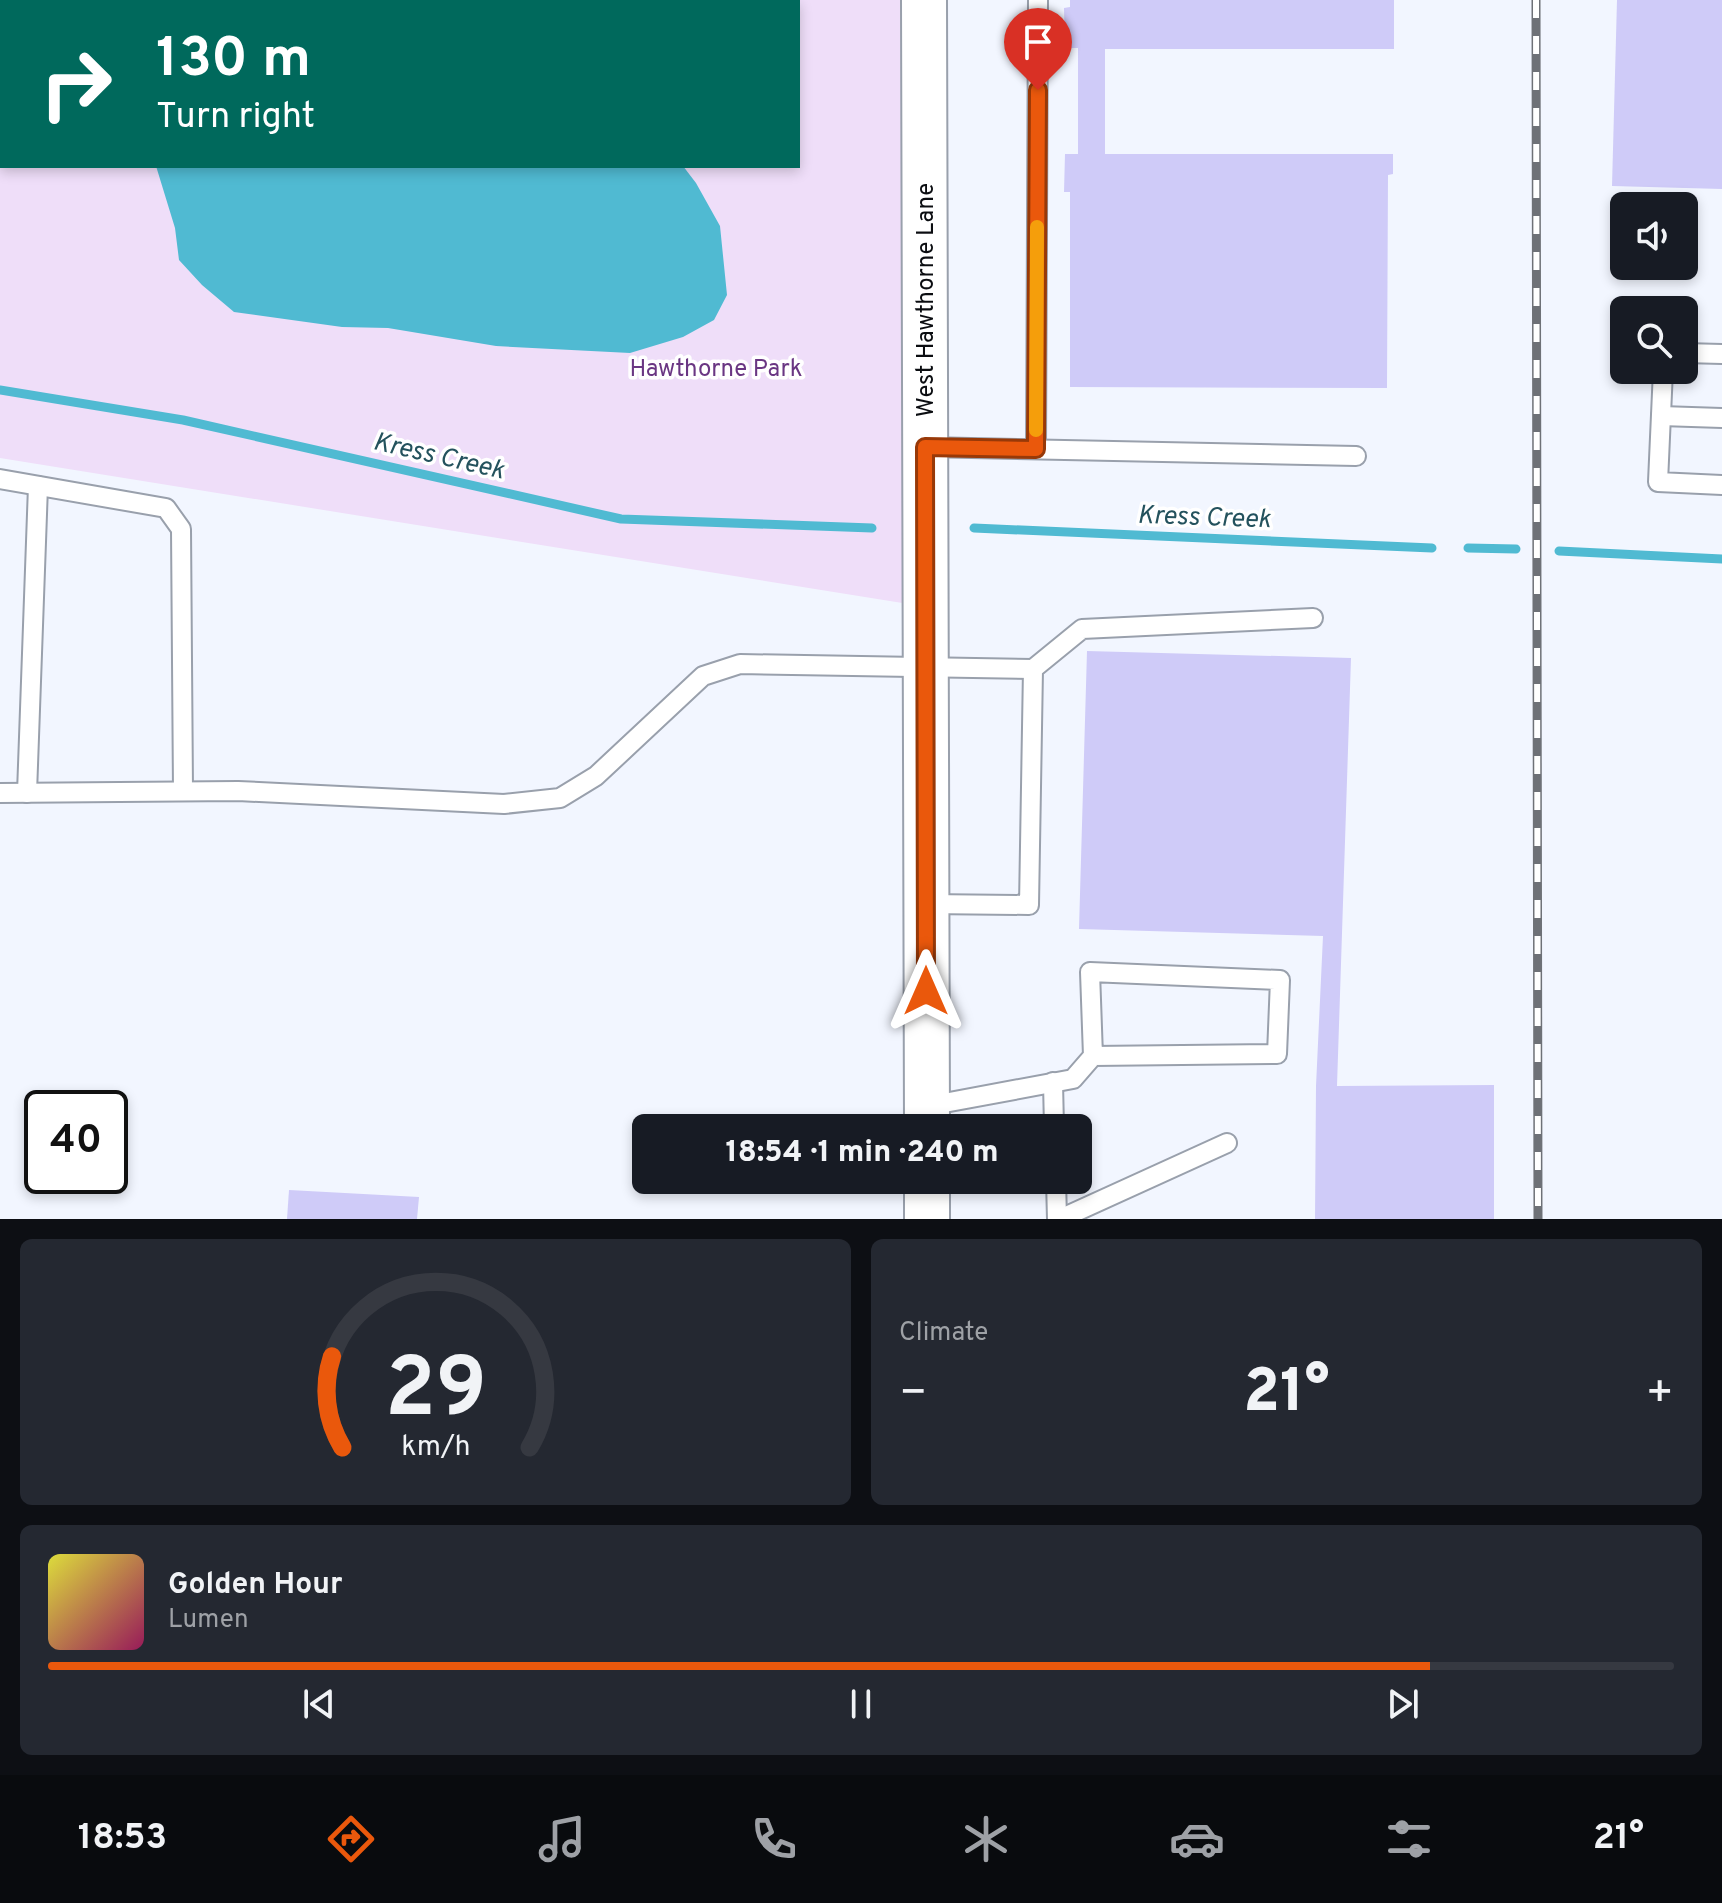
<!DOCTYPE html>
<html lang="en">
<head>
<meta charset="utf-8">
<style>
  body { margin:0; font-family:Overpass,sans-serif; background:#242831; color:#f1f3f6; height:100vh; display:flex; flex-direction:column; font-size:30px; white-space:nowrap }
  * { box-sizing:border-box; margin:0 }
  p { font-size:26px; color:#9ea1a6 }
  .icon { flex:none; width:44px; height:44px; fill:none; stroke:currentColor; stroke-width:2; stroke-linecap:round; stroke-linejoin:round }
  .map { position:relative; height:1219px; overflow:hidden }
  .side { display:flex; flex-direction:column; gap:20px; padding:20px; background:#0d0f14; flex:1 }
  .side>* { flex:none }
  .hud { position:absolute; left:0px; top:0px; width:800px; height:168px; box-shadow:0 4px 12px #0003; background:#00695c; color:#fff; overflow:hidden }
  .tools { position:absolute; left:1610px; top:192px; display:grid; gap:16px }
  .tools a { display:grid; place-items:center; width:88px; height:88px; border-radius:12px; background:#171b24; box-shadow:0 4px 12px #0003; font-size:40px }
  .speed { position:absolute; left:24px; top:1090px; display:flex; gap:16px; font-size:40px; font-weight:700; text-align:center }
  .speed>* { display:grid; place-content:center; width:104px; height:104px; border-radius:50%; background:#171b24; box-shadow:0 4px 12px #0003; line-height:1 }
  .speed .limit { border:4px solid #111; border-radius:12px; background:#fff; color:#111 }
  .pin { position:absolute; display:grid; place-items:center; width:68px; height:68px; color:#fff; margin:-82px -34px; border-radius:50% 50% 50% 0; rotate:-45deg; box-shadow:0 0 8px #0007 }
  .pin .icon { rotate:45deg }
  .me { position:absolute; width:88px; margin:-44px; rotate:0deg; stroke-linejoin:round; filter:drop-shadow(0 0 6px #0008) }
  .turn { display:flex; align-items:center; gap:28px; height:168px; padding:0 24px; font-size:36px }
  .turn .icon { width:104px; height:104px; stroke-width:2.5 }
  .turn b { display:block; font-size:56px; line-height:68px }
  .big { font-size:60px; font-weight:800; line-height:1.1 }
  .side .widget { flex:1; display:flex; flex-direction:column; justify-content:center; gap:12px; min-width:0; padding:0 28px; border-radius:12px; background:#242831 }
  .side .dial { align-items:center; gap:0 }
  .dial svg { height:208px; overflow:visible; fill:none; stroke:#363941; stroke-width:7; stroke-linecap:round; text-anchor:middle }
  .dial text { fill:#f1f3f6; stroke:none }
  .song { display:flex; align-items:center; gap:24px }
  .cover { width:96px; height:96px; border-radius:12px; background:linear-gradient(135deg,hsl(60 70% 55%),hsl(330 70% 35%)) }
  .played { height:8px; border-radius:4px; background:linear-gradient(90deg,#ea580c 85%,#363941 85%) }
  .keys { display:flex; justify-content:space-around; direction:ltr }
  .heat { display:flex; justify-content:space-between; align-items:center; font-size:44px; direction:ltr }
  .side .tiles { flex:1; display:grid; gap:20px; grid-template-columns:1fr 1fr }
  .widget:last-child { grid-column:span 2 }
  .trip { position:absolute; left:632px; top:1114px; width:460px; height:80px; border-radius:12px; background:#171b24; box-shadow:0 4px 12px #0003; font-weight:800; line-height:80px; text-align:center }
  .dock { display:flex; height:128px; justify-content:space-around; align-items:center; background:#090b0e; color:#9ea1a6 }
  .dock .icon { width:56px; height:56px }
  .dock .active { color:#ea580c }
  .dock b { font-size:36px; color:#f1f3f6 }
  .map>svg:first-child { display:block }
</style>
</head>
<body>
<div class="map">
<svg width="1722" height="1219" viewBox="0 0 1722 1219">
  <rect width="100%" height="100%" fill="#f2f6ff"/>
  <path fill="#efdef9" fill-rule="evenodd" d="M0,0H924L921,606L0,458ZM2,2H798V166H2Z"/>
  <g fill="#50bad2">
    <polygon points="190,0 528,0 528,2 188,2"/>
    <polygon points="156,166 683,166 696,183 720,226 727,295 714,320 683,337 630,353 496,346 388,328 342,327 234,312 202,285 179,260 175,228"/>
  </g>
  <g fill="none" stroke-linecap="round" stroke-linejoin="round">
    <g stroke="#50bad2" stroke-width="9">
      <polyline points="0,390 183,420 621,519 872,528"/>
      <polyline points="974,528 1432,548"/>
      <polyline points="1468,548 1516,549"/>
      <polyline points="1559,551 1722,559"/>
    </g>
  </g>
  <g fill="#cfcbf8">
    <polygon points="1070,0 1394,0 1394,49 1105,49 1105,154 1393,154 1393,174 1388,175 1387,388 1070,387 1070,192 1064,192 1065,154 1078,154 1078,48 1065,48 1064,8 1070,7"/>
    <polygon points="1617,0 1722,0 1722,189 1612,186"/>
    <polygon points="1087,651 1351,658 1337,1086 1494,1085 1494,1219 1315,1219 1316,1086 1323,936 1079,929"/>
    <polygon points="289,1190 419,1197 417,1219 287,1219"/>
  </g>
  <g fill="none" stroke-linecap="round" stroke-linejoin="round">
    <defs>
      <g id="lane">
        <polyline points="1684,353 1722,354"/>
        <polyline points="1663,370 1658,482 1722,485"/>
        <polyline points="1661,416 1722,418"/>
        <polyline points="925,447 1356,456"/>
        <polyline points="1036,449 1038,0"/>
        <polyline points="0,479 166,508 181,529 183,791"/>
        <polyline points="0,793 238,791 504,804 560,798 596,776 703,676 740,664 1033,669"/>
        <polyline points="27,793 38,486"/>
        <polyline points="926,904 1029,905 1033,669 1082,629 1313,618"/>
        <polyline points="1053,1082 1054,1128"/>
        <polyline points="928,1106 1073,1079 1093,1056 1090,972 1280,980 1277,1054 1093,1056"/>
        <polyline points="1056,1180 1057,1219"/>
        <polyline points="1060,1219 1227,1143"/>
      </g>
      <g id="secondary">
        <polyline points="924,0 927,1128"/>
        <polyline points="927,1180 927,1219"/>
      </g>
    </defs>
    <use href="#lane" stroke="#99a0ac" stroke-width="22"/>
    <use href="#secondary" stroke="#99a0ac" stroke-width="48"/>
    <polyline stroke="#7b7e85" stroke-width="5" stroke-dasharray="4 6" stroke-linecap="butt" points="611,0 612,2"/>
    <use href="#lane" stroke="#fff" stroke-width="18"/>
    <use href="#secondary" stroke="#fff" stroke-width="44"/>
    <defs>
      <polyline id="rail" points="1536,0 1538,1219"/>
    </defs>
    <use href="#rail" stroke="#6e7177" stroke-width="9"/>
    <use href="#rail" stroke="#fff" stroke-width="6" stroke-dasharray="18" stroke-linecap="butt"/>
  </g>
  <g fill="none" stroke-linecap="round" stroke-linejoin="round">
    <defs>
      <polyline id="route" points="926,991 925,447 1036,449 1038,90"/>
    </defs>
    <use href="#route" stroke="#983908" stroke-width="20"/>
    <use href="#route" stroke="#ea580c" stroke-width="14"/>
    <polyline stroke="#f59e0b" stroke-width="14" points="1036,430 1037,227"/>
  </g>
  <g text-anchor="middle" stroke-width="7" stroke-linejoin="round" paint-order="stroke">
    <g font-size="24" fill="#0b0d11" stroke="#fff">
      <text transform="translate(925 300) rotate(-90)" y="8">West Hawthorne Lane</text>
    </g>
    <g font-size="24" fill="#6a3683" stroke="#fff">
      <text x="716" y="376">Hawthorne Park</text>
    </g>
    <g font-size="26" font-style="italic" fill="#24525d" stroke="#fff">
      <text transform="translate(439 455) rotate(13)" y="9">Kress Creek</text>
      <text transform="translate(1204 516) rotate(2)" y="9">Kress Creek</text>
    </g>
  </g>
</svg>
<div class="tools">
<a><svg class="icon" aria-label="sound" viewBox="0 0 24 24"><path d="M4 9h4l5-4v14l-5-4H4zM17 9q2 3 0 6"/></svg></a>
<a><svg class="icon" aria-label="search" viewBox="0 0 24 24"><circle cx="10" cy="10" r="6"/><path d="M15 15l6 6"/></svg></a>
</div>
<div class="speed"><div class="limit">40</div></div>
<div class="pin" style="left:1038px;top:90px;background:#d93025"><svg class="icon" aria-label="arrive" viewBox="0 0 24 24"><path d="M6 21V4h12l-3 4 3 4H6"/></svg></div>
<svg class="me" style="left:926px;top:991px" viewBox="-20 -20 40 40"><path d="M0-17L14 15 0 8-14 15z" fill="#ea580c" stroke="#fff" stroke-width="4"/></svg>
<div class="trip">18:54 · 1 min · 240 m</div>
<div class="hud">
<div class="turn"><svg class="icon" aria-label="right" viewBox="0 0 24 24"><path d="M7 20v-9h11M14 6l5 5-5 5"/></svg><div><b>130 m</b>Turn right</div></div>
</div>
</div>
<section class="side">
<div class="tiles">
<div class="widget dial"><svg viewBox="0 0 100 80">
<path d="M14 69A42 42 0 1 1 86 69"/>
<path d="M14 69A42 42 0 0 1 10 34" stroke="#ea580c"/>
<text x="50" y="56" font-size="32" font-weight="700">29</text>
<text x="50" y="72" font-size="11">km/h</text>
</svg></div>
<div class="widget"><p>Climate</p>
<div class="heat"><a>−</a><b class="big">21°</b><a>+</a></div>
</div>
<div class="widget">
<div class="song"><i class="cover"></i><div><b>Golden Hour</b><p>Lumen</p></div></div>
<div class="played"></div>
<div class="keys"><svg class="icon" aria-label="previous" viewBox="0 0 24 24"><path d="M18 5L8 12l10 7zM5 5v14"/></svg><svg class="icon" aria-label="pause" viewBox="0 0 24 24"><path d="M8 5v14M16 5v14"/></svg><svg class="icon" aria-label="next" viewBox="0 0 24 24"><path d="M6 5l10 7-10 7zM19 5v14"/></svg></div>
</div>
</div>
</section>
<nav class="dock">
<b>18:53</b>
<svg class="icon active" aria-label="directions" viewBox="0 0 24 24"><path d="M12 3l9 9-9 9-9-9zM9 14v-3h6M13 9l2 2-2 2"/></svg>
<svg class="icon" aria-label="music" viewBox="0 0 24 24"><path d="M9 18V5l10-2v13"/><circle cx="6" cy="18" r="3"/><circle cx="16" cy="16" r="3"/></svg>
<svg class="icon" aria-label="phone" viewBox="0 0 24 24"><path d="M5 4h4l2 5-3 2q2 4 5 5l2-3 5 2v4C11 20 4 13 5 4z"/></svg>
<svg class="icon" aria-label="climate" viewBox="0 0 24 24"><path d="M12 3v18M4 7l16 10M4 17L20 7"/></svg>
<svg class="icon" aria-label="car" viewBox="0 0 24 24"><path d="M5 17H2v-5l4-1 3-4h7l3 4 3 1v5h-3M9 17h6M6 11h13"/><circle cx="7" cy="17" r="2"/><circle cx="17" cy="17" r="2"/></svg>
<svg class="icon" aria-label="filters" viewBox="0 0 24 24"><path d="M4 7h16M4 17h16"/><circle cx="9" cy="7" r="2"/><circle cx="15" cy="17" r="2"/></svg>
<b>21°</b>
</nav>
</body>
</html>
